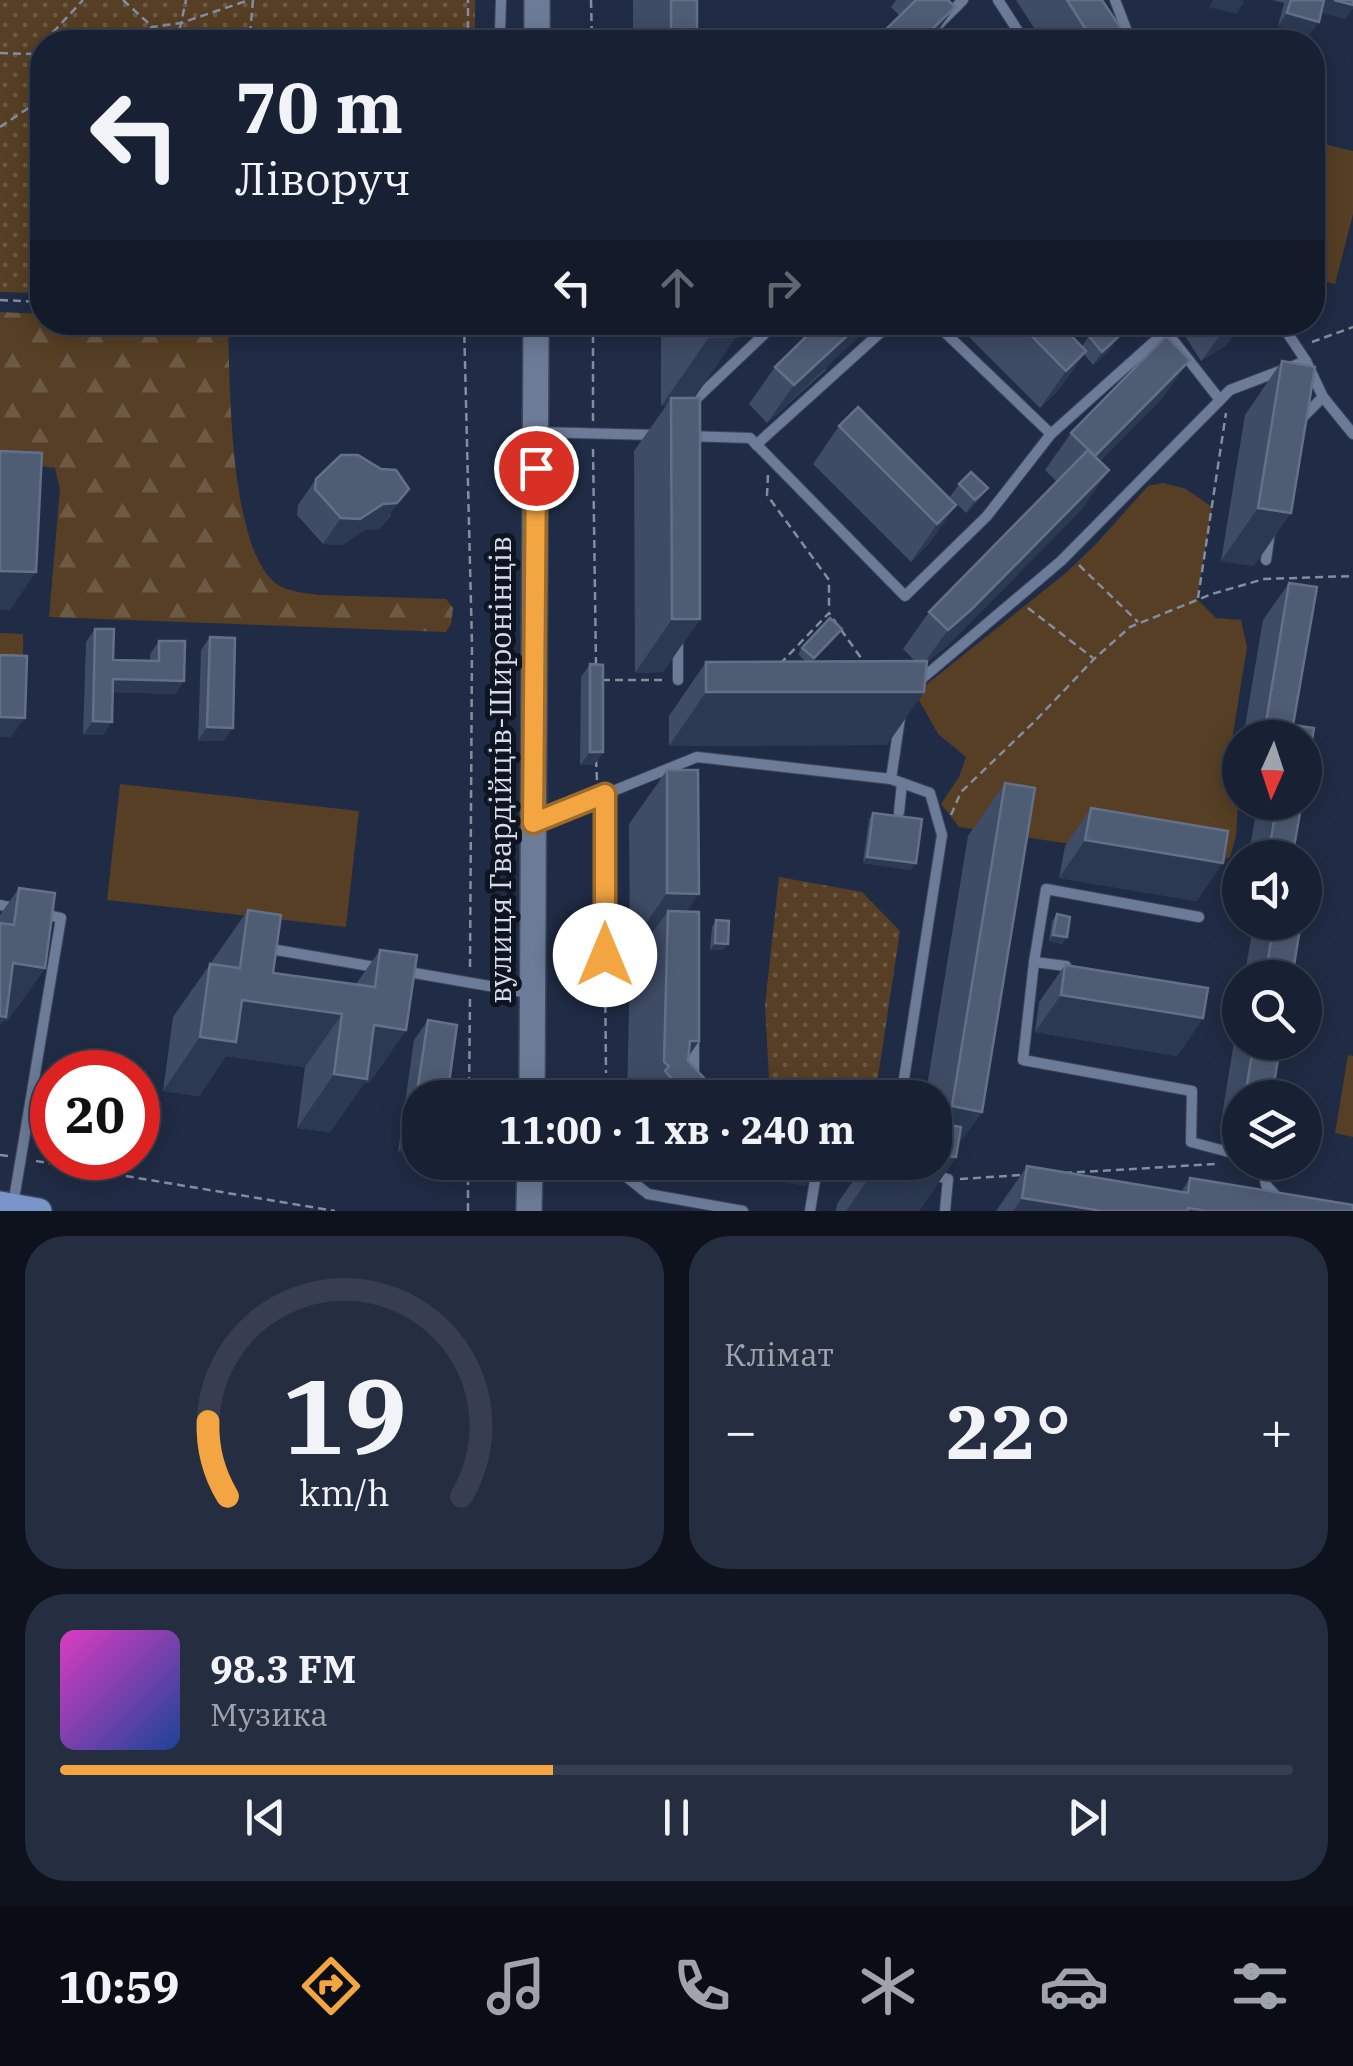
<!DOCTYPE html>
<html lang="uk">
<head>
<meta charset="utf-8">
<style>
  body { margin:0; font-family:"IBM Plex Serif",serif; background:#252e40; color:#f1f3f6; height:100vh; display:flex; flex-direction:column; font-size:38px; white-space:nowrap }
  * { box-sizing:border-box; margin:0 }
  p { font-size:32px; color:#9fa3ac }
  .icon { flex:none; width:55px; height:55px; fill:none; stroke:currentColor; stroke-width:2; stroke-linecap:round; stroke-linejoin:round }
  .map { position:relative; height:1211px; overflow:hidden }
  .side { display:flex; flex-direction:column; gap:25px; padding:25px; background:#0d121d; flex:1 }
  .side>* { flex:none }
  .hud { position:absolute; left:30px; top:30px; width:1295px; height:305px; border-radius:40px; box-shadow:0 5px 25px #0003,0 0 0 2px #363e4f; background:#182134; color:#f1f3f6; overflow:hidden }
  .needle { width:65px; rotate:183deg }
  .buttons { position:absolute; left:1222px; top:720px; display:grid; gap:20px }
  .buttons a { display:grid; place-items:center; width:100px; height:100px; border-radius:50%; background:#182134; box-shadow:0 5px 25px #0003,0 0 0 2px #363e4f; font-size:50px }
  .speed { position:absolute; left:30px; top:1050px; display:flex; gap:20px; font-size:50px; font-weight:700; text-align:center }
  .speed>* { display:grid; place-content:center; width:130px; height:130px; border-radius:50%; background:#182134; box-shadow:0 5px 25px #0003,0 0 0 2px #363e4f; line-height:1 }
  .speed .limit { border:15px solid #d22; background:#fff; color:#111 }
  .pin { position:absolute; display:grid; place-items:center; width:85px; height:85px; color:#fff; margin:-42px; border:5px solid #fff; border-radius:50%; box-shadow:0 2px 10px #0007 }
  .me { position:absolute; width:110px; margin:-55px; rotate:0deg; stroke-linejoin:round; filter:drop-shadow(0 0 8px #0008) }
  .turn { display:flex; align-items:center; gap:35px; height:210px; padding:0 40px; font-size:45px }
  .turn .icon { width:130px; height:130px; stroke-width:2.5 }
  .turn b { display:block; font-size:70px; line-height:85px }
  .lanes { display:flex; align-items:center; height:95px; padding:0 40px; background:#0003; justify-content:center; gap:50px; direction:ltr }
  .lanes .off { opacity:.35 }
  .big { font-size:75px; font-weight:800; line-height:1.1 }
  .side .widget { flex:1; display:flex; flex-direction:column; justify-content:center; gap:15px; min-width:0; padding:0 35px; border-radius:40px; background:#252e40 }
  .side .dial { align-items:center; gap:0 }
  .dial svg { height:260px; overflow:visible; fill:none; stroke:#363e4f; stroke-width:7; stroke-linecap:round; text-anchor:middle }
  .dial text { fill:#f1f3f6; stroke:none }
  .song { display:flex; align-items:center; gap:30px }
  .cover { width:120px; height:120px; border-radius:15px; background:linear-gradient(135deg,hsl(310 70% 55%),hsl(220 70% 35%)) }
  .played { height:10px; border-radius:5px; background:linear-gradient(90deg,#f2a541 40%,#363e4f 40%) }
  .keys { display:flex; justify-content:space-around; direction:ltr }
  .heat { display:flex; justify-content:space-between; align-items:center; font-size:55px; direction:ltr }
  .side .tiles { flex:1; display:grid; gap:25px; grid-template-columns:1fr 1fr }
  .widget:last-child { grid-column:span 2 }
  .trip { position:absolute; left:402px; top:1080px; width:550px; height:100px; border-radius:40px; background:#182134; box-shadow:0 5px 25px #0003,0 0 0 2px #363e4f; font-weight:800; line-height:100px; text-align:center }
  .tabs { display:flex; height:160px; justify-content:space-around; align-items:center; background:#0a0d15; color:#9fa3ac }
  .tabs .icon { width:70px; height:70px }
  .tabs .active { color:#f2a541 }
  .tabs b { font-size:45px; color:#f1f3f6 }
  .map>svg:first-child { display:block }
</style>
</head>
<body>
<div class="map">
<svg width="1353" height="1211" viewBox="0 0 1353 1211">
  <defs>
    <pattern id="forest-firs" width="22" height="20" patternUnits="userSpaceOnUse" patternTransform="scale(2.5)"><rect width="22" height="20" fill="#563f24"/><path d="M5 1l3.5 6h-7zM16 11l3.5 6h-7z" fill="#6d5a44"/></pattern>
    <pattern id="park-dots" width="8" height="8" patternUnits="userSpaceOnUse" patternTransform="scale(2.5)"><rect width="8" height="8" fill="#563f24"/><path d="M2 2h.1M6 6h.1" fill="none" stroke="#6d5a44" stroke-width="1.8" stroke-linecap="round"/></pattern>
  </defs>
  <rect width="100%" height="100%" fill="#202c45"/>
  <g fill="#563f24">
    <polygon points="1312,141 1353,151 1353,214 1335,284 1313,278"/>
    <polygon points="1163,483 1186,489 1212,507 1197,599 1216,618 1241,620 1247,647 1228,765 1240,776 1236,836 1230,857 1209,865 959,827 941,804 959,777 966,757 938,734 919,700 927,684 1067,572 1096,544 1148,486"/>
    <polygon points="120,784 359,811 346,927 107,900"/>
    <polygon points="1348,1055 1353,1056 1353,1137 1335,1133"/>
  </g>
  <g fill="url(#forest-firs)">
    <path d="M0,312L42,314V322L228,324C230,377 228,566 284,588C305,596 331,595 353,596C384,597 415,598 446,599L453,608L451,624L446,632L49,617L60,489L55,468L0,461Z"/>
    <polygon points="0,633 23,634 23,673 0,672"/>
  </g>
  <g fill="url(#park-dots)">
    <polygon points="0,0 475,0 475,42 42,42 42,293 0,292"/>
    <polygon points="779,877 862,892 900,931 875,1097 770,1097 765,1005"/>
  </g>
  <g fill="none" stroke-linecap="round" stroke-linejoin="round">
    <defs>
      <g id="lane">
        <polyline points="998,0 1025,42"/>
        <polyline points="1115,0 1131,42"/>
        <polyline points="500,32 501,0"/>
        <polyline points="943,42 936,27 963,0"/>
        <polyline points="934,322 1051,434"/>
        <polyline points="1159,322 1220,400"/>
        <polyline points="1280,322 1306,361 1323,397 1353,434"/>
        <polyline points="697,398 777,322"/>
        <polyline points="1299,421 1323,397"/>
        <polyline points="537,432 655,435"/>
        <polyline points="687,436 750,438 905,596 987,516 1051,434 1166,331"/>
        <polyline points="756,445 892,322"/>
        <polyline points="1266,560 1270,532"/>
        <polyline points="678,680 678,637"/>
        <polyline points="918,682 1061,561 1230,390 1306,361"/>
        <polyline points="891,779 930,793 942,835 901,1098"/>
        <polyline points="605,794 605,955 648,956"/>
        <polyline points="899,812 902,783"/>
        <polyline points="534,823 697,757 891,779 900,718"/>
        <polyline points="0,905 19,909"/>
        <polyline points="1199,917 1046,889 1034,962 1023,1060 1192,1091 1191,1142 1240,1155"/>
        <polyline points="265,948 381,968"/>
        <polyline points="1034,962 1066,966"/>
        <polyline points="403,971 529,993"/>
        <polyline points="535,1087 606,1085 606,1098"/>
        <polyline points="694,1098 694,1038"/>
        <polyline points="608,1162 648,1194 743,1211"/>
        <polyline points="1261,1162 1266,1185 1278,1198"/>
        <polyline points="929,1174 948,1179 945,1211"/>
        <polyline points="13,1205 61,918 40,913"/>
        <polyline points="810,1211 818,1162"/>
      </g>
      <g id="secondary">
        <polyline points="537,0 537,42"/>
        <polyline points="532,1098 536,322"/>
        <polyline points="529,1211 530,1162"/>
      </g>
      <polyline id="primary" points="0,1204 39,1211"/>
    </defs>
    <use href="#lane" stroke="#3e485d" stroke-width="12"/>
    <use href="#secondary" stroke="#3e485d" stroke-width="28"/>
    <use href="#primary" stroke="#3e485d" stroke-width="28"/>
    <g stroke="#838da1" stroke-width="2.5" stroke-dasharray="8 5" stroke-linecap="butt">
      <polyline points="123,0 169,42"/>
      <polyline points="253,0 250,34 362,42"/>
      <polyline points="591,0 592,42"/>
      <polyline points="44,42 83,0"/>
      <polyline points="128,42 152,27 181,23 249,0"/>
      <polyline points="177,42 186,0"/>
      <polyline points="468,42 468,0"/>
      <polyline points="0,53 33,54 42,44"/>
      <polyline points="0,127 42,99"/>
      <polyline points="0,300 42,302"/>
      <polyline points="464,322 472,645 470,971"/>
      <polyline points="593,322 593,421"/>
      <polyline points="1312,342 1353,327"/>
      <polyline points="593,449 596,666"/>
      <polyline points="768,475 767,495 829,580 829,611"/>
      <polyline points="1079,565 1138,622"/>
      <polyline points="1198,598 1226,413"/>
      <polyline points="1028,608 1093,658"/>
      <polyline points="780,664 829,613 864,662"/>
      <polyline points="602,680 664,680"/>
      <polyline points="596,759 597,781"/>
      <polyline points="951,815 961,792 1035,721 1094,659 1130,627 1212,594 1264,579 1353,576"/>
      <polyline points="605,966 606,1073"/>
      <polyline points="469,1098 470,999"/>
      <polyline points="0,1155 8,1156"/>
      <polyline points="36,1161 335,1211"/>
      <polyline points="1064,1173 1216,1164"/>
      <polyline points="960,1179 1021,1175"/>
      <polyline points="468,1211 468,1162"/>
    </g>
    <use href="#lane" stroke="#6c7b98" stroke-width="10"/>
    <use href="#secondary" stroke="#6c7b98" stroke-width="25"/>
    <use href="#primary" stroke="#7a95ca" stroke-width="25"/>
  </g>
  <g fill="#3e4c65">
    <rect x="633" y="0" width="64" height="42"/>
    <polygon points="896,0 948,0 900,16 891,7"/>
    <polygon points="1016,0 1102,0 1130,42 1043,42"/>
    <polygon points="1272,0 1353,0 1353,8 1345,19 1321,12 1309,35 1278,26 1284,3"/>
    <polygon points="661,322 737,322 694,398 700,619 663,672 635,673 634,451 666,406 661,406"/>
    <polygon points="954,322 1058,322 1082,346 1089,336 1118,337 1109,351 1093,365 1084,354 1060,388 1040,408"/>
    <polygon points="1176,322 1242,322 1226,345 1201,361"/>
    <polygon points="1282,361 1254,566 1221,561 1245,415"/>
    <polygon points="775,367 827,369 767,423 749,404"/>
    <polygon points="1163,397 1100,461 1083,508 947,646 927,662 887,745 669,746 669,716 706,662 806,662 798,654 802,648 842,629 812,662 915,661 903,649 929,612 1057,482 1045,470 1071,433"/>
    <polygon points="839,426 956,505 930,542 911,562 813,464"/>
    <polygon points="316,479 391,515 379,529 365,530 342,545 323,544 297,515 298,505"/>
    <polygon points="959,484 988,488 978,501 966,513 950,497"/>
    <polygon points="1289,583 1293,725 1305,738 1243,738 1263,620"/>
    <polygon points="95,629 113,660 150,661 150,654 159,641 184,681 175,694 113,692 103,735 83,735 86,642"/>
    <polygon points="210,637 224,741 198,741 201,650"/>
    <polygon points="590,664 603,752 594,765 580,765 581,677"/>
    <polygon points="667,770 687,911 699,1041 689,1056 688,1061 707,1081 808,1098 627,1098 630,964 642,947 630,947 629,824"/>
    <polygon points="1005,783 982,1112 958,1145 956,1157 919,1211 836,1211 837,1204 866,1162 935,1162 935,1098 925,1098 968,836"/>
    <polygon points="1258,802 1302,802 1292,858 1248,858"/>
    <polygon points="1091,808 1197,901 1059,878 1065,846"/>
    <polygon points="873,813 916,863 911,870 863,863 869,819"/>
    <polygon points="19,888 45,968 7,1021 3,1021 0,1025 0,915"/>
    <polygon points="248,910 273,973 356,984 380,950 406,1030 369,1083 365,1082 330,1132 297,1128 305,1067 226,1056 199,1096 163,1091 173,1017"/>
    <polygon points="1057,914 1067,937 1062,944 1049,941 1052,921"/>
    <polygon points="716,920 723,950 710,950 712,927"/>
    <polygon points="1254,922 1301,922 1292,978 1244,978"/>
    <polygon points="1065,965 1203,1018 1177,1056 1035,1032 1039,1002"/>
    <polygon points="1240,1005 1240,1042 1281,1042 1272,1095 1270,1098 1240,1098 1240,1131 1220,1128"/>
    <polygon points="428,1020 420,1155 398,1152 414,1040"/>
    <polygon points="52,1076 52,1146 41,1144"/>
    <polygon points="1027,1166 1181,1192 1190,1178 1353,1211 996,1211"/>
  </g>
  <g fill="#2b3952">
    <polygon points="1213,0 1240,0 1245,1 1236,14 1209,7"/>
    <polygon points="1323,0 1334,0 1353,5 1353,8 1345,19 1316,11"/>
    <polygon points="955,7 930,42 919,42"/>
    <polygon points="1287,13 1319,22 1309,35 1278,26"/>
    <polygon points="862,322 875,322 767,423 794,385"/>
    <polygon points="1230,322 1242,322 1226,345 1201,361"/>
    <polygon points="710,336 737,336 689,406 671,398 666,406 661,406"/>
    <polygon points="1118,337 1109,351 1093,365 1102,352"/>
    <polygon points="1086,351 1060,388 1040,408 1066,371"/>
    <polygon points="1190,360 1163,397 1068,493 1095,456"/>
    <polygon points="1109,470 1083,508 947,646 921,667 948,630"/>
    <polygon points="988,488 978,501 966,513 975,500"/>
    <polygon points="409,489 379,529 365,530 342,545 323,544 341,518"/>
    <polygon points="956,505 930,542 911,562 937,524"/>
    <polygon points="1258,508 1291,513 1254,566 1221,561"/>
    <polygon points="0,571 36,572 10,610 0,610"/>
    <polygon points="672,619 700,619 663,672 635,673"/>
    <polygon points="113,679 184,681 175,694 104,692"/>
    <polygon points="706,692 924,692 887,745 669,746"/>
    <polygon points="0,717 25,718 11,737 0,737"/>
    <polygon points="93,721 112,722 103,735 83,735"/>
    <polygon points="1266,722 1291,725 1282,738 1255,738"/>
    <polygon points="207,727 233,728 224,741 198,741"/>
    <polygon points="590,752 603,752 594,765 580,765"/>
    <polygon points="1085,840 1223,863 1197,901 1059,878"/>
    <polygon points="867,857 916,863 911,870 863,863"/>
    <polygon points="667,893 699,894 667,940 668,911 642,947 630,947"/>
    <polygon points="1053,935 1067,937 1062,944 1049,941"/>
    <polygon points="715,943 728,944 723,950 710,950"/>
    <polygon points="13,963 45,968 7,1021 3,1021 0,1025 0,982"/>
    <polygon points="1061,995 1203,1018 1177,1056 1035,1032"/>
    <polygon points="242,1000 342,1014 305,1067 226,1056 199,1096 163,1091 200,1037"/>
    <polygon points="374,1025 406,1030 369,1083 365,1082 330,1132 297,1128 334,1074"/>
    <polygon points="690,1041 699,1041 672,1079"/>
    <polygon points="1246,1090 1272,1095 1270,1098 1241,1098"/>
    <polygon points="1240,1099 1240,1131 1220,1128"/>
    <polygon points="952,1106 982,1112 950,1156 956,1157 919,1211 846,1211 880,1162 935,1162 935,1130"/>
    <polygon points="51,1131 52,1132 52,1146 41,1144"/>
    <polygon points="411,1132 420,1133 420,1155 398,1152"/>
    <polygon points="667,1162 822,1162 805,1186 666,1164"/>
    <polygon points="1022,1198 1102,1211 1013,1211"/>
  </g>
  <g fill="#4e5c74" stroke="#637087" stroke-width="2.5">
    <rect x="671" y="0" width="26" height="42"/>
    <polygon points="916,0 948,0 955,7 919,42 873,42"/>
    <polygon points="1067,0 1102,0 1130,42 1094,42"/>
    <polygon points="1291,0 1324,0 1319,22 1287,13"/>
    <polygon points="1334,0 1353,0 1353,5"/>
    <rect x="710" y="322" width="27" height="14"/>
    <polygon points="821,322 862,322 794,385 775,367"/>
    <polygon points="1018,322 1058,322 1086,351 1066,371"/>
    <polygon points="1104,324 1118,337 1102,352 1089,336"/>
    <polygon points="1166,336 1190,360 1095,456 1071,433"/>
    <polygon points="1282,361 1315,367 1291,513 1258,508"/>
    <polygon points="671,398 700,398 700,619 672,619"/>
    <polygon points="858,407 956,505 937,524 839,426"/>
    <polygon points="1088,450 1109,470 973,608 948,630 929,612"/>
    <polygon points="0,451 42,453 36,572 0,571"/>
    <polygon points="341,455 358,455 381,469 396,470 409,489 397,503 383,504 360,519 341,518 315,489 316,479"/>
    <polygon points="971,472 988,488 975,500 959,484"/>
    <polygon points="1289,583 1317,587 1293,725 1314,728 1305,782 1305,738 1289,738 1291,725 1266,722"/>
    <polygon points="830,618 842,629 814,658 802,648"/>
    <polygon points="95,629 114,629 113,660 159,661 159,641 185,641 184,681 113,679 112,722 93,721"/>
    <polygon points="210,637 235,638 233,728 207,727"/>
    <polygon points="0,655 27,656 25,718 0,717"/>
    <polygon points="927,661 924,692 706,692 706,662"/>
    <polygon points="590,664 603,665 603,752 590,752"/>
    <polygon points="667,770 698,770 699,894 667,893"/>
    <polygon points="1005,783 1035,788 982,1112 952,1106"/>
    <polygon points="1277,802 1302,802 1292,858 1268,858"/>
    <polygon points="1091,808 1228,831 1223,863 1085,840"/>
    <polygon points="873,813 922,819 916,863 867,857"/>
    <polygon points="1305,868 1310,869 1305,896"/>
    <polygon points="19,888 55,893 45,968 13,963 6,1017 0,1016 0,923 14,925"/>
    <polygon points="248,910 281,915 273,973 375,987 380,950 417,955 406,1030 374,1025 367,1079 334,1074 342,1014 242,1000 236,1042 200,1037 210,964 240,968"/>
    <polygon points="668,911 699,912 699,1041 690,1041 688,1061 707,1081 808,1098 689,1098 665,1071 669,1066 664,1062"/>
    <polygon points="1057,914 1070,917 1067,937 1053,935"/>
    <polygon points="716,920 729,921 728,944 715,943"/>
    <polygon points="1274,922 1301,922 1292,978 1265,978"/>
    <polygon points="1065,965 1208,988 1203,1018 1061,995"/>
    <polygon points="428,1020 457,1025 447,1098 420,1098 420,1133 411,1132"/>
    <polygon points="1254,1042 1281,1042 1272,1095 1246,1090"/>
    <polygon points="61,1064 108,1072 60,1072"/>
    <polygon points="935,1122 961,1127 956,1157 935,1154"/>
    <polygon points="892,1162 921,1162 920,1167"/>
    <polygon points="1027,1166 1188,1193 1190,1178 1353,1205 1353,1211 1207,1211 1188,1208 1188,1211 1102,1211 1022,1198"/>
  </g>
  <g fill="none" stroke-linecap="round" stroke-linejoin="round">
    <defs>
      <polyline id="route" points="536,468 533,823 605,794 605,955"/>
    </defs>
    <use href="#route" stroke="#9d6b2a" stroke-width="25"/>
    <use href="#route" stroke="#f2a541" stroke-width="18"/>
  </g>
  <g text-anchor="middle" stroke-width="10" stroke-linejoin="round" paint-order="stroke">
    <g font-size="30" fill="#d4dded" stroke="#0f1520">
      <text transform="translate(501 770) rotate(-90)" y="10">вулиця Гвардійців-Широнінців</text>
    </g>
  </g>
</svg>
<div class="buttons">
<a><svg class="needle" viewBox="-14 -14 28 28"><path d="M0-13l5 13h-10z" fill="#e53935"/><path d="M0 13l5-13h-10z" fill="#9fa3ac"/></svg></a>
<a><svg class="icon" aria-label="sound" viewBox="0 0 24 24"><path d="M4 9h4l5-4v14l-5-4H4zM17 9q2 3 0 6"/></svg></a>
<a><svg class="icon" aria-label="search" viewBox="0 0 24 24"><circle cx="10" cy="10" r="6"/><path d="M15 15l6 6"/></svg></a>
<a><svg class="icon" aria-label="layers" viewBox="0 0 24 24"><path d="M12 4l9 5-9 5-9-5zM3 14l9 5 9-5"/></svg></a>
</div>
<div class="speed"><div class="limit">20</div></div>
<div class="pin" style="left:536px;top:468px;background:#d93025"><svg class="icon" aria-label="arrive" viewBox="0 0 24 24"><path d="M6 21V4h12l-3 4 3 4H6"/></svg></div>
<svg class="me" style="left:605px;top:955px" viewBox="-20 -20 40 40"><circle r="19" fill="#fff"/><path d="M0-13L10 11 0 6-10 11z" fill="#f2a541"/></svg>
<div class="trip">11:00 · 1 хв · 240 m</div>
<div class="hud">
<div class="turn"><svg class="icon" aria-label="left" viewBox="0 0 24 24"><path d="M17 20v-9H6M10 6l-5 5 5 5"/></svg><div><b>70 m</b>Ліворуч</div></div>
<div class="lanes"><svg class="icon" aria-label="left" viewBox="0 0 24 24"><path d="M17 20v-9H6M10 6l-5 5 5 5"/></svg><svg class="icon off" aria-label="ahead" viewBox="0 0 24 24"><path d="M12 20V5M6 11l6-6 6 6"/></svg><svg class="icon off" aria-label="right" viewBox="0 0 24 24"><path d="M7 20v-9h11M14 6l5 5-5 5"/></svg></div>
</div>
</div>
<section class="side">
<div class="tiles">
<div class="widget dial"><svg viewBox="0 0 100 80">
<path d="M14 69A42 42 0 1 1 86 69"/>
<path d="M14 69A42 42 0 0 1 8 46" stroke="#f2a541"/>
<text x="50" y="56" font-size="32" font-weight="700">19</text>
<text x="50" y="72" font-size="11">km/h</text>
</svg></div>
<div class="widget"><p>Клімат</p>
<div class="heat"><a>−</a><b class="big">22°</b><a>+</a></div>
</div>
<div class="widget">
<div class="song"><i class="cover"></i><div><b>98.3 FM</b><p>Музика</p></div></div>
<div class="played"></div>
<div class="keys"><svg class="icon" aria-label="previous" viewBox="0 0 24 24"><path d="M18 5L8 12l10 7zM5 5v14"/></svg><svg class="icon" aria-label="pause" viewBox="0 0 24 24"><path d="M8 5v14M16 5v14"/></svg><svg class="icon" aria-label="next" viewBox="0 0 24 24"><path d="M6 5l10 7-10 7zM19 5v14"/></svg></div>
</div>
</div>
</section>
<nav class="tabs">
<b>10:59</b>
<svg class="icon active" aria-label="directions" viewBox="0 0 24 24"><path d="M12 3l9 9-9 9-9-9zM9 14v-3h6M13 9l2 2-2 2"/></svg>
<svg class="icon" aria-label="music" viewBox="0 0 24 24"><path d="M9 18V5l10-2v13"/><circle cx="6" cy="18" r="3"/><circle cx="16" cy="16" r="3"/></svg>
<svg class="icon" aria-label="phone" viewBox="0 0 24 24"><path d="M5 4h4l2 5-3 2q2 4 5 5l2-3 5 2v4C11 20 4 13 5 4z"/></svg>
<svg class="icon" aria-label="climate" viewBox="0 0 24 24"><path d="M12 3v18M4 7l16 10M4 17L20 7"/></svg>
<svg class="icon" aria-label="car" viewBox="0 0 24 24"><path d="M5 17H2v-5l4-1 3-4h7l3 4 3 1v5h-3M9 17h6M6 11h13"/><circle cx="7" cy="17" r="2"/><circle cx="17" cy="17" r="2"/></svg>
<svg class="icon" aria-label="filters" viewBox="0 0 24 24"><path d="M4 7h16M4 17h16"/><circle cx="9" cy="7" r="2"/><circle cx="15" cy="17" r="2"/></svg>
</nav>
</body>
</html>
